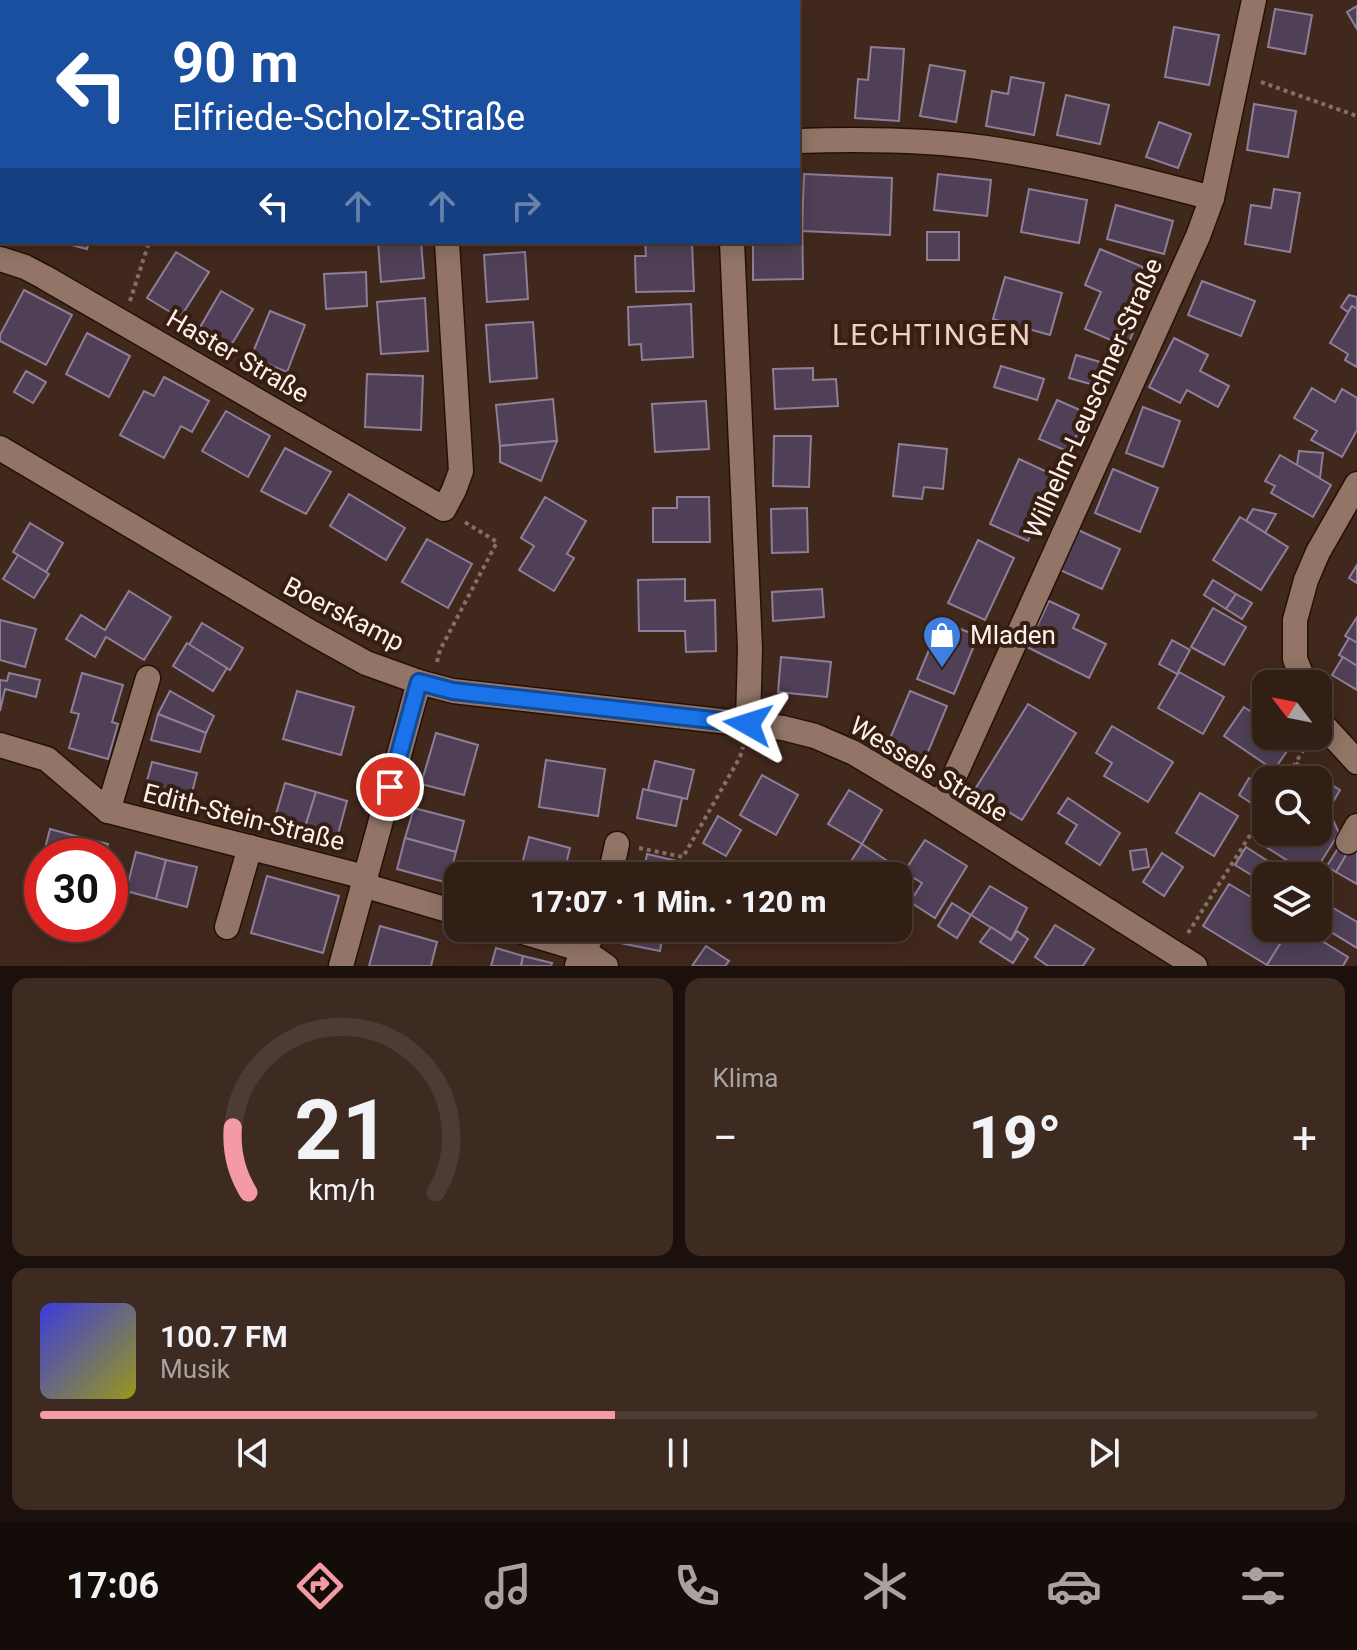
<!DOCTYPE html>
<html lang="de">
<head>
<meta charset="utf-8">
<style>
  body { margin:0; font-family:Roboto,sans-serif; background:#3d2b22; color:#f1f3f6; height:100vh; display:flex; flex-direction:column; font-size:30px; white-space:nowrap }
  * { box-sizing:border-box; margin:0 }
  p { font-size:26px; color:#a8a2a0 }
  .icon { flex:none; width:44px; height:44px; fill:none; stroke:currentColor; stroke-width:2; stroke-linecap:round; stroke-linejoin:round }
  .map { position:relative; height:966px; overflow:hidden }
  .side { display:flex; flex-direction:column; gap:12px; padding:12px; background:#1b100c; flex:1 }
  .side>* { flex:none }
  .hud { position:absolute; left:0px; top:0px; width:800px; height:244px; box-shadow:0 4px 20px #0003,0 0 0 2px #4c3c34; background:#1a4fa0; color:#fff; overflow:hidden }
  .needle { width:52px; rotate:302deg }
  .buttons { position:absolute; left:1252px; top:670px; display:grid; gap:16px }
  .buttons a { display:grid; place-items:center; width:80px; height:80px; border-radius:16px; background:#311e15; box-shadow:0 4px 20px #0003,0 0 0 2px #4c3c34; font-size:40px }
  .speed { position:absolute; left:24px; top:838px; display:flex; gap:16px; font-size:40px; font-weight:700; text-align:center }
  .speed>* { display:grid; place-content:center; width:104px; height:104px; border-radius:50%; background:#311e15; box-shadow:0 4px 20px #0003,0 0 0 2px #4c3c34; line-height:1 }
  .speed .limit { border:12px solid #d22; background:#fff; color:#111 }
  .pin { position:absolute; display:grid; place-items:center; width:68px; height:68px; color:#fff; margin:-34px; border:4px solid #fff; border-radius:50%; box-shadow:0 2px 8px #0007 }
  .me { position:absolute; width:88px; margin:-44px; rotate:276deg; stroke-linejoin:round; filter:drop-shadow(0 0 6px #0008) }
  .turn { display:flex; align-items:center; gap:28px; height:168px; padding:0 40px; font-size:36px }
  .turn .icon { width:104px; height:104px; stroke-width:2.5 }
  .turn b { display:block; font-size:56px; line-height:68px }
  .lanes { display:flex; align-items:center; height:76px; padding:0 40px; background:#0003; justify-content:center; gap:40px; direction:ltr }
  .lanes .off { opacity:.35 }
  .big { font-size:60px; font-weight:800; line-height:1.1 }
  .side .widget { flex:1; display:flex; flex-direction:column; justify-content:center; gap:12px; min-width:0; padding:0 28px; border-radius:16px; background:#3d2b22 }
  .side .dial { align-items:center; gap:0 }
  .dial svg { height:208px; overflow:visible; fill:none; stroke:#4c3c34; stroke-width:7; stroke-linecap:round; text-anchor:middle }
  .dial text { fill:#f1f3f6; stroke:none }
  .song { display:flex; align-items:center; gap:24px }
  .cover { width:96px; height:96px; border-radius:12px; background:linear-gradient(135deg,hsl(240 70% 55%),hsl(60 70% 35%)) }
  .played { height:8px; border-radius:4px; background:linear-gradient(90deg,#f49aa4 45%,#4c3c34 45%) }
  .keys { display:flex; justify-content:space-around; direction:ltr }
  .heat { display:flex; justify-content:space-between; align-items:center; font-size:44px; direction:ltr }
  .side .tiles { flex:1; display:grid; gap:12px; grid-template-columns:1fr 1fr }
  .widget:last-child { grid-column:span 2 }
  .trip { position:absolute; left:444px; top:862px; width:468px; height:80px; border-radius:16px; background:#311e15; box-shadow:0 4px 20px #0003,0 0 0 2px #4c3c34; font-weight:800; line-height:80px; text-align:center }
  .menu { display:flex; height:128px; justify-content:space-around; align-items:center; background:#140c08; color:#a8a2a0 }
  .menu .icon { width:56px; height:56px }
  .menu .active { color:#f49aa4 }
  .menu b { font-size:36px; color:#f1f3f6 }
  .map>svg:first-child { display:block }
</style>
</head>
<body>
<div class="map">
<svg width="1357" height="966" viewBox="0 0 1357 966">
  <rect width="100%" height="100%" fill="#41281c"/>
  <g fill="#4f4057" stroke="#8e7e98" stroke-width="2">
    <rect x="194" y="0" width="50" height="2"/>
    <polygon points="272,0 320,0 320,2 271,2"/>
    <rect x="320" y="0" width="35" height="2"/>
    <rect x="355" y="0" width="58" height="2"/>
    <rect x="471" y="0" width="55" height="2"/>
    <rect x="629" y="0" width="51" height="2"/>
    <polygon points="1357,6 1357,29 1347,12"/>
    <polygon points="1275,9 1312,15 1305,54 1268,47"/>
    <polygon points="1174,27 1219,35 1209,85 1165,77"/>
    <polygon points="871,47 904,49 899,121 855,118 858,79 868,80"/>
    <polygon points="930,65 965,71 956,122 920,116"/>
    <polygon points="1011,77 1044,83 1034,135 986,126 992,91 1008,94"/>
    <polygon points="1066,95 1109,105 1100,144 1057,135"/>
    <polygon points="1254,104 1296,111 1288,157 1247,150"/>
    <polygon points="1159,122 1191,134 1178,168 1146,157"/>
    <polygon points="804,174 892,178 890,235 802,231"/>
    <polygon points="938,174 991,180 987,216 934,210"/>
    <polygon points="1029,189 1087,200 1079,243 1021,232"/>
    <polygon points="1274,189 1300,193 1290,252 1245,244 1251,205 1271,208"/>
    <polygon points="1116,205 1173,221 1164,254 1107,239"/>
    <polygon points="798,214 802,214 803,279 753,280 753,242 798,242"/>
    <rect x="927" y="232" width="32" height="28"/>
    <polygon points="60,242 89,242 87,249"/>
    <polygon points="378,242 421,242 424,278 381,282"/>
    <polygon points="645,242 692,242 694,291 636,292 635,256 646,256"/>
    <polygon points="1100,249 1143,267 1133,293 1147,299 1127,347 1085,329 1101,292 1085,285"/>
    <polygon points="176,252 209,272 180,318 147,298"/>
    <polygon points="525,252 528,299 487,302 484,255"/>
    <polygon points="366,272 367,306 326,309 324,274"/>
    <polygon points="1005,277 1062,293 1050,335 993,319"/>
    <polygon points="1202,281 1255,301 1241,336 1188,315"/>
    <polygon points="24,290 72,315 46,365 0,341 0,335"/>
    <polygon points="221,291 253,309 230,347 199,329"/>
    <polygon points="1349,295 1357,297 1357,309 1352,306 1348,312 1341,307"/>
    <polygon points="425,298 428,351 381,354 377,302"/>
    <polygon points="691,304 693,357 642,360 641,344 629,345 628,307"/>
    <polygon points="1352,306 1357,309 1357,367 1345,360 1348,354 1330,343"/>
    <polygon points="270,311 305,325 287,372 251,357"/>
    <polygon points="533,322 537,378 490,382 486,325"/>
    <polygon points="87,333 130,356 109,397 66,374"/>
    <polygon points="1174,338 1208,355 1200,371 1229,386 1218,407 1187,390 1180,403 1149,387"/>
    <polygon points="1076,355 1107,364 1101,387 1069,378"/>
    <polygon points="1001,366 1044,379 1037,400 994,387"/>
    <polygon points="813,368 813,380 836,379 838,406 775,409 773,369"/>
    <polygon points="26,371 46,382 33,403 14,392"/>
    <polygon points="367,374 423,376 421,430 365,427"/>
    <polygon points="164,377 209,401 192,432 181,426 164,458 120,435 144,391 154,396"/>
    <polygon points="1312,388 1335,402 1342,389 1357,398 1357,430 1342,457 1311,440 1317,431 1294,418"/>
    <polygon points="553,399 557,441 500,446 496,405"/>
    <polygon points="1057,400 1087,413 1069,452 1039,439"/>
    <polygon points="706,401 709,449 655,452 652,404"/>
    <polygon points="1143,407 1180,421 1163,467 1126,453"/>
    <polygon points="226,411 270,436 248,477 202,451"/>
    <polygon points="774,436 811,436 809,487 773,486"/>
    <polygon points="557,441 541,481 500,462 500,446"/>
    <polygon points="899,444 947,449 943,489 924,487 922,499 893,496"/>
    <polygon points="285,448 331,472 306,514 261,491"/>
    <polygon points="1299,451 1323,453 1320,478 1297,465"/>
    <polygon points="1280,455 1331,485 1313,517 1271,493 1275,486 1265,481"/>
    <polygon points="1019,459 1056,476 1028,541 990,524"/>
    <polygon points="1113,469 1158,488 1140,532 1095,513"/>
    <polygon points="349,494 405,528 386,560 330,526"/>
    <polygon points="545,497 586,521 567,554 574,558 554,591 519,570 534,546 521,538"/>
    <polygon points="677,497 709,497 710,542 653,542 653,508 677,508"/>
    <polygon points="807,508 808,552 772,553 771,509"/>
    <polygon points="1253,509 1276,514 1265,533 1246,521"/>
    <polygon points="1240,517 1288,547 1261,590 1213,560"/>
    <polygon points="30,523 63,543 46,572 13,552"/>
    <polygon points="1078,530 1120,549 1102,589 1060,570"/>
    <polygon points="427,539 472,564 448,608 402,582"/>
    <polygon points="978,540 1014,558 985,620 948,603"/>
    <polygon points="18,555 49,574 34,598 3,579"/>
    <polygon points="1357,565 1357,583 1349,578"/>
    <polygon points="685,579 685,601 715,600 716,651 686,652 685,631 639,631 638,580"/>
    <polygon points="1213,580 1236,594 1226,609 1204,595"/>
    <polygon points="822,589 824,617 773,621 772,592"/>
    <polygon points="129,591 171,617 144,660 106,637 95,657 66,639 81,615 105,630"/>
    <polygon points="1236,594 1252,603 1242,619 1226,609"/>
    <polygon points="1049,601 1079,615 1073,628 1106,644 1089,678 1027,647"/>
    <polygon points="1213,608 1246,627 1224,665 1191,647"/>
    <polygon points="1357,617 1357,643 1345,636"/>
    <polygon points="0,620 36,629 25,667 0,660"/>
    <polygon points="941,621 978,636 954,694 917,679"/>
    <polygon points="202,623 243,648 230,670 189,645"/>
    <polygon points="1349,638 1357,643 1357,666 1339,655"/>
    <polygon points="1172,640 1190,650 1177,674 1159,664"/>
    <polygon points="187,643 227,668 213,691 173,666"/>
    <polygon points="781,657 831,662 827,697 778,692"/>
    <polygon points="1343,657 1357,666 1357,690 1332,675"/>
    <polygon points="1179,672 1224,697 1203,734 1158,708"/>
    <polygon points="9,673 40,680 36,697 5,689 0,711 0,680 7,681"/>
    <polygon points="82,673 123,685 112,722 118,724 108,759 69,748 79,714 71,712"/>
    <polygon points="170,691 214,716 206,733 158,714"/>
    <polygon points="297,691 354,707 341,755 283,739"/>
    <polygon points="910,691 947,706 923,764 886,748"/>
    <polygon points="1028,704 1076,733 1022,820 974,791"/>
    <polygon points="1244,707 1266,722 1266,736 1287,736 1294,741 1274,770 1224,736"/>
    <polygon points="158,714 206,733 200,752 151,740"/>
    <polygon points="1112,726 1173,762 1148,802 1104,776 1112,763 1096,753"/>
    <polygon points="436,733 478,745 464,795 421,784"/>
    <polygon points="546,760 605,769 598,816 539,807"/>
    <polygon points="655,761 694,770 687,799 648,790"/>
    <polygon points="152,762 197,773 188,808 143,796"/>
    <polygon points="1297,763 1340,790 1330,807 1318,800 1318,780 1287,780"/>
    <polygon points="762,775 798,795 776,835 740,815"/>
    <polygon points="1249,778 1266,788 1266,796 1259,808 1239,795"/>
    <polygon points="285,783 316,792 301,840 271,831"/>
    <polygon points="643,789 682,798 676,826 637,818"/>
    <polygon points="849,790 882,810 862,844 828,824"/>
    <polygon points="316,792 347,801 334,849 301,840"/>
    <polygon points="1200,793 1238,816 1214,856 1176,833"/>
    <polygon points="1068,798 1120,833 1100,865 1066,843 1077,825 1058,813"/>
    <polygon points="1318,801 1327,807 1339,833 1312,876 1258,842 1266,829 1266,832 1318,832"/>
    <polygon points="414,808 464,821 456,852 405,838"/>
    <polygon points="718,816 741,830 726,856 703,843"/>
    <polygon points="50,829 79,837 74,856 43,856"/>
    <polygon points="1357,836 1357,884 1336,872"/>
    <polygon points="79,837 108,844 104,856 74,856"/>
    <polygon points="529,837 570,848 563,876 551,876 521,868"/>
    <polygon points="405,838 456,852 448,883 397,869"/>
    <polygon points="925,840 967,866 935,918 910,902 922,883 904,872"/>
    <polygon points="1342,842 1350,848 1336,872 1327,866"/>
    <polygon points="862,844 904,872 898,882 898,876 856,876 846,869"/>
    <polygon points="1246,847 1291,876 1266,876 1266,884 1235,865"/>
    <polygon points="1146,849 1149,867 1133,870 1130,851"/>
    <polygon points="136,852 166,860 156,899 126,891"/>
    <polygon points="1162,853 1183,867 1164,896 1143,882"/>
    <polygon points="647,854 677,861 674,876 643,876"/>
    <polygon points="166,860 197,867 187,907 156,899"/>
    <polygon points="525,869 551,876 523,876"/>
    <polygon points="267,876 339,896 323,953 251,933"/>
    <polygon points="1229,884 1266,906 1266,928 1290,928 1267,965 1203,926"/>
    <polygon points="990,886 1027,908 1011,940 971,915"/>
    <polygon points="952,903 971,915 957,938 938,926"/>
    <polygon points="1328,905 1357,922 1357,948 1318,924 1318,920"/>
    <polygon points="1055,925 1094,949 1083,966 1048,966 1035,957"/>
    <polygon points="380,926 437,942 431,966 369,966"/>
    <polygon points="991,927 1011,940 1017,931 1028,939 1013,963 980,942"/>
    <polygon points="618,928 664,928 660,951 615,942"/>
    <polygon points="1290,928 1301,928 1348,957 1343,966 1269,966 1267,965"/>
    <polygon points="706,946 729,961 725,966 692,966"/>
    <polygon points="496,948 523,956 521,966 491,966"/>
    <polygon points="523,956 552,963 551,966 521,966"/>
  </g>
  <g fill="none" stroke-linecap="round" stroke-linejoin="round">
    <defs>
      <g id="minor">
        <polyline points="433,0 433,2"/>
        <polyline points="718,0 718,2"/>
        <polyline points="65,2 66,0"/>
        <path d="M798,141C860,139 924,139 986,148C1063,159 1137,178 1212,198"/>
        <polyline points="732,242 750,648 748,724"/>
        <polyline points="0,259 25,267 44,277 444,509 454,490 461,471 447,242"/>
        <polyline points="0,448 312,633 366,663 419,682 453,691 783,728 815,736 854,753 939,804 1195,966"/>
        <polyline points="1305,684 1295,659 1295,620 1306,580 1318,552 1357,484"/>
        <polyline points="1318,716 1321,723 1357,762"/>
        <polyline points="0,745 47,759 108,811 365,877"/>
        <polyline points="939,804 950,786 1198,236 1212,198 1254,0"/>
        <polyline points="108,811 148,678"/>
        <polyline points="1348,842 1357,826"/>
        <polyline points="610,876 617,844"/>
        <polyline points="363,885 458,913"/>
        <polyline points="227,927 250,847"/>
        <polyline points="510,928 583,950 606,966"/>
        <polyline points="341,966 419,682"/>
        <polyline points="577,966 583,950 597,928"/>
      </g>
    </defs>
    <use href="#minor" stroke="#261005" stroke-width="27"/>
    <g stroke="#857066" stroke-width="4" stroke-dasharray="4 4" stroke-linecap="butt">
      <polyline points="1261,82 1357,116"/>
      <polyline points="130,301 149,242"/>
      <polyline points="437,662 440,650 497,542 463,521"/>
      <polyline points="1285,780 1309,741"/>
      <polyline points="639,848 683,857 740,757 743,747"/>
      <polyline points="1188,933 1266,810"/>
    </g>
    <use href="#minor" stroke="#927567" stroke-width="24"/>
  </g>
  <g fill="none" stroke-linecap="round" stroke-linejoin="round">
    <defs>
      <polyline id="route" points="390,787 419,682 453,691 748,724"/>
    </defs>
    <use href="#route" stroke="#114b97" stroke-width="20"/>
    <use href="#route" stroke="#1a73e8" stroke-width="14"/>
  </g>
  <defs>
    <symbol id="shop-pin" viewBox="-11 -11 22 30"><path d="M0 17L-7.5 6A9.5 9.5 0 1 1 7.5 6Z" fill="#3f7fe0" stroke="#361e12"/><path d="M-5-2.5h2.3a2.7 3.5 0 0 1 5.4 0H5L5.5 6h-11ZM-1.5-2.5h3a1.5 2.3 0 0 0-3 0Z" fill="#fff"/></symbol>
  </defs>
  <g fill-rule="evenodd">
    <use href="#shop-pin" x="920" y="613" width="44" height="60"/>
  </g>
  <g text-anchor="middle" stroke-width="8" stroke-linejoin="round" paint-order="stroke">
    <g font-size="26" fill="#fef0ea" stroke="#361e12">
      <text transform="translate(238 356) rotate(30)" y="9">Haster Straße</text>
      <text transform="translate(1093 398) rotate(-66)" y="9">Wilhelm-Leuschner-Straße</text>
      <text transform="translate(344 614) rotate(27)" y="9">Boerskamp</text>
      <text transform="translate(929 769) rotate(31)" y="9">Wessels Straße</text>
      <text transform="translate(244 817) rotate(14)" y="9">Edith-Stein-Straße</text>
    </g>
    <g font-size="26" fill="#fef0ea" stroke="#361e12" text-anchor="start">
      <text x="970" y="644">Mladen</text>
    </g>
    <g font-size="30" letter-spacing="2" fill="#f0cfc0" stroke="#361e12">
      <text x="932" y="345">LECHTINGEN</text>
    </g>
  </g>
</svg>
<div class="buttons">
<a><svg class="needle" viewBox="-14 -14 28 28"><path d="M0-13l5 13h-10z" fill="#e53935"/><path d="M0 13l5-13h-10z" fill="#a8a2a0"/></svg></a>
<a><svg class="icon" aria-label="search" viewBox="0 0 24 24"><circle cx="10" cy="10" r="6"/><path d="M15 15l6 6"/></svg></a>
<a><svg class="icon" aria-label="layers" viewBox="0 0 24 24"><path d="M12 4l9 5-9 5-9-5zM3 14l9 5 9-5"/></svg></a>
</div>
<div class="speed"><div class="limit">30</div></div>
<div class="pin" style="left:390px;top:787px;background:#d93025"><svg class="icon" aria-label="arrive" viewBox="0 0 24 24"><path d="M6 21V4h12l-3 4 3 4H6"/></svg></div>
<svg class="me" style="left:748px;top:724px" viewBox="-20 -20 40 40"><path d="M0-17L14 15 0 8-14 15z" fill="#1a73e8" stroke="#fff" stroke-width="4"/></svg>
<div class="trip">17:07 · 1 Min. · 120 m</div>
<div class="hud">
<div class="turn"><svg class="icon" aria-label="left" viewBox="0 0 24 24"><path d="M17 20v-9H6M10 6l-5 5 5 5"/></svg><div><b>90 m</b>Elfriede-Scholz-Straße</div></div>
<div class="lanes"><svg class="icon" aria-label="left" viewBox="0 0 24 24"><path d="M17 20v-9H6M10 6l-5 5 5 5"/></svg><svg class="icon off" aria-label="ahead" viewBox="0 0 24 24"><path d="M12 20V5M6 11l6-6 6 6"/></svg><svg class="icon off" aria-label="ahead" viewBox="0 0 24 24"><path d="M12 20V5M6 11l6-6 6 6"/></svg><svg class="icon off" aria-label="right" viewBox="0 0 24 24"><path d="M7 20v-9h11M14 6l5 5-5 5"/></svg></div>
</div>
</div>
<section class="side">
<div class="tiles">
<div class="widget dial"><svg viewBox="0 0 100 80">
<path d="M14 69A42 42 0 1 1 86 69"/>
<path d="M14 69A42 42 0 0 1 8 44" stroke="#f49aa4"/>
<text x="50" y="56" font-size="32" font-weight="700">21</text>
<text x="50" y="72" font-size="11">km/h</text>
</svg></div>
<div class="widget"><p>Klima</p>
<div class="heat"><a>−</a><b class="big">19°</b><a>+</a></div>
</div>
<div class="widget">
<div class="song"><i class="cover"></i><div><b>100.7 FM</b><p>Musik</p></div></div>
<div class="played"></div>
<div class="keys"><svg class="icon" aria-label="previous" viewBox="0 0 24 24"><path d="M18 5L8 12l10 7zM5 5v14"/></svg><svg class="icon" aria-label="pause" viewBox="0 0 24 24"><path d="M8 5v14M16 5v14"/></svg><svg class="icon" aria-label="next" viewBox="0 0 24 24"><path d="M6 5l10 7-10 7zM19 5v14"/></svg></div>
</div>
</div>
</section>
<nav class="menu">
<b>17:06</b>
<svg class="icon active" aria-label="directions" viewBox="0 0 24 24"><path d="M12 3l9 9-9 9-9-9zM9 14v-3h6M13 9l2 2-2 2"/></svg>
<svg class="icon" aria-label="music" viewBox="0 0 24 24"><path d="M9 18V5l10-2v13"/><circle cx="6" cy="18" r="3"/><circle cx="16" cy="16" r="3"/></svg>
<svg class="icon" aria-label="phone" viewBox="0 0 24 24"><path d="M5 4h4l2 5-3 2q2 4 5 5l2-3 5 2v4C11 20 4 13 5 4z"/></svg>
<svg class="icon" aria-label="climate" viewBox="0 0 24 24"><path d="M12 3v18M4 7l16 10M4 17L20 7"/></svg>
<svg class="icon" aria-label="car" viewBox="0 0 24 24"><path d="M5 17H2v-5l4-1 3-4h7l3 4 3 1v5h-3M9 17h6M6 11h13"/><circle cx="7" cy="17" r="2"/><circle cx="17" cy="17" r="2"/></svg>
<svg class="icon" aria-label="filters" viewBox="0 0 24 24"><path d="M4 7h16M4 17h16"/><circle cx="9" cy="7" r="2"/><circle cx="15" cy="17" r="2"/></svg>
</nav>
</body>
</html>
